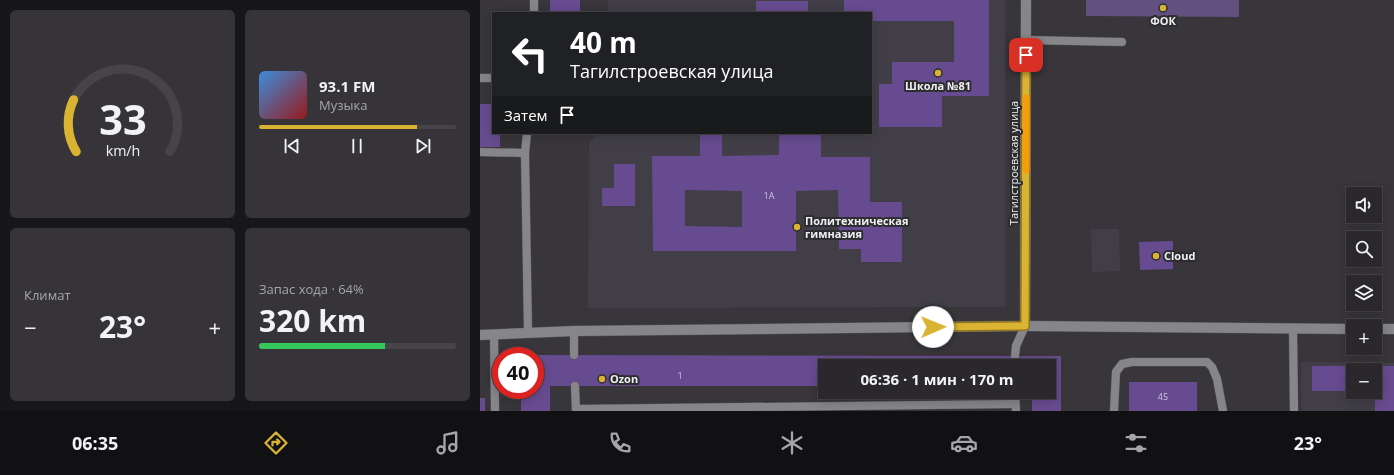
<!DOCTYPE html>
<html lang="ru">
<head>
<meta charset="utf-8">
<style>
  body { margin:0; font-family:"Open Sans",sans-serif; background:#363438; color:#f1f3f6; height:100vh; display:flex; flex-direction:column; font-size:15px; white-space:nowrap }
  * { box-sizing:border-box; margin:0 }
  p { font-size:13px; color:#a5a6a9 }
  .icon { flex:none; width:22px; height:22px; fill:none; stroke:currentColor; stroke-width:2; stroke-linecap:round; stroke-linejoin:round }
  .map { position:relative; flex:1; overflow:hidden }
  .drawer { display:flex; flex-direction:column; gap:10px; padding:10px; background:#171618; width:480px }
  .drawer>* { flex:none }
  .hud { position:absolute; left:12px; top:12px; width:380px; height:122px; border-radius:0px; box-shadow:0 2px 10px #0003,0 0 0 1px #464448; background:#202124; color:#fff; overflow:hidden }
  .tools { position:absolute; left:866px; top:187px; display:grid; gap:8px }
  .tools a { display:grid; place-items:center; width:36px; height:36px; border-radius:0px; background:#2a282c; box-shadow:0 2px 10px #0003,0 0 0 1px #464448; font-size:20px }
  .speed { position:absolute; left:12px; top:347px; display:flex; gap:8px; font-size:20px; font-weight:700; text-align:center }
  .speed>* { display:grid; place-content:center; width:52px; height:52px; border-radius:50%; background:#2a282c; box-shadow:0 2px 10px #0003,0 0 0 1px #464448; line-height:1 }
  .speed .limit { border:6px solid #d22; background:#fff; color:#111 }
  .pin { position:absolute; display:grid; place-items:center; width:34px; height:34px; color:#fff; margin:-17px; border-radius:8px; box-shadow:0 2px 6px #0006 }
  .me { position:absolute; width:44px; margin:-22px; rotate:89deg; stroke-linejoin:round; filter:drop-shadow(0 0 3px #0008) }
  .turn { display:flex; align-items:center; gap:14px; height:84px; padding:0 12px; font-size:18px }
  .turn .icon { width:52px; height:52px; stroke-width:2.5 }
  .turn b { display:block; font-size:28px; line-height:34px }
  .then { display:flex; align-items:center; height:38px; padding:0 12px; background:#0003; gap:8px; font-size:15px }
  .big { font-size:30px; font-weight:700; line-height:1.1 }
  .drawer .widget { flex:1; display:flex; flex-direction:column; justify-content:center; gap:6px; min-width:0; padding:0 14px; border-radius:6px; background:#363438 }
  .drawer .dial { align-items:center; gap:0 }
  .dial svg { height:104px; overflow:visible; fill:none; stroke:#464448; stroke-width:7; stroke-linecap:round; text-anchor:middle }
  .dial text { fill:#f1f3f6; stroke:none }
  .song { display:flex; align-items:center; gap:12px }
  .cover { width:48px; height:48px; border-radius:6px; background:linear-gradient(135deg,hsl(210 70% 55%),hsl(0 70% 35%)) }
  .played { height:4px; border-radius:2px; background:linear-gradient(90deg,#dab333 80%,#464448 80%) }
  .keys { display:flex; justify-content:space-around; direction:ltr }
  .heat { display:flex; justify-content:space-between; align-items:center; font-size:22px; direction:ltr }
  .charge { height:6px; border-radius:3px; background:linear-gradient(90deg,#34c759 64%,#464448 0) }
  .drawer .tiles { flex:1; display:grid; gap:10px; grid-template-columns:repeat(2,1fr) }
  .trip { position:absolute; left:338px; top:359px; width:238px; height:40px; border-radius:0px; background:#2a282c; box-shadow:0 2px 10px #0003,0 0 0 1px #464448; font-weight:700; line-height:40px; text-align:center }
  .menu { display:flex; height:64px; justify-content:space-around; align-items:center; background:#111012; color:#a5a6a9 }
  .menu .icon { width:28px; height:28px }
  .menu .active { color:#dab333 }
  .menu b { font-size:18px; color:#f1f3f6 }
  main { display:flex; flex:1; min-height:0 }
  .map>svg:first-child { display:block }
</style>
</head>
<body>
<main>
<section class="drawer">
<div class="tiles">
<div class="widget dial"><svg viewBox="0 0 100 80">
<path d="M14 69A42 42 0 1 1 86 69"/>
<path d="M14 69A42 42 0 0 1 12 29" stroke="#dab333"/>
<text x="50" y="56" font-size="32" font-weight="700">33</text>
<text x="50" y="72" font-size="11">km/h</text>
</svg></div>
<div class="widget">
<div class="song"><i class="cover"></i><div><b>93.1 FM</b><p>Музыка</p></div></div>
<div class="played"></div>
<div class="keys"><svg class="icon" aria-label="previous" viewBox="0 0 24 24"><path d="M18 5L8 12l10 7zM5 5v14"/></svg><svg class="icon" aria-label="pause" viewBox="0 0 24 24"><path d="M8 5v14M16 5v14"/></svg><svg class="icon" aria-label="next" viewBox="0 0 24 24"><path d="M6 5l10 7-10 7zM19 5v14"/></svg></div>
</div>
<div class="widget"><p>Климат</p>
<div class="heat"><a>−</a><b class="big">23°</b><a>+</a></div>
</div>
<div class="widget"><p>Запас хода · 64%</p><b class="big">320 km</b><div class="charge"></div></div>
</div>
</section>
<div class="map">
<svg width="914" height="411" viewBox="0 0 914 411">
  <rect width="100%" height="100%" fill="#38363a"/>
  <g fill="#413e47" fill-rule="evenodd">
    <polygon points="128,0 525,0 525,307 108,308 109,143 119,133 391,133 391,13 128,13"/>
    <polygon points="611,229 639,229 640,271 612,272"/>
    <path d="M821,362L914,363V411H821ZM873,370H895V392H873Z"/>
  </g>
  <polygon fill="#625081" points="606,0 759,0 759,17 606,16"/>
  <g fill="#674b90" fill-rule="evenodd">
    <rect x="70" y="0" width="30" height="13"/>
    <polygon points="364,0 509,0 509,96 462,96 462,127 399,127 399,84 412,84 412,62 474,62 474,21 391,21 391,13 364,13"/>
    <rect x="276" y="1" width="52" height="12"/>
    <polygon points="0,104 13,104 13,133 20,133 20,147 0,147"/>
    <path d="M299,133H341V157H390V202H422V262H381V249H359L358,190L316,191V251H173L172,156H220V134H242V156L299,155ZM205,190L262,191V227L205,226Z"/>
    <polygon points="134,164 155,164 155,206 122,206 122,188 134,188"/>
    <polygon points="693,241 693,269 660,270 659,242"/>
    <polygon points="55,355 581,356 581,411 552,411 552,392 569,392 569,366 345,366 345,386 70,386 70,411 41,411 41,390 55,390"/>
    <polygon points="832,366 914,366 914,411 895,411 895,370 873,370 873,391 832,391"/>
    <rect x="649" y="382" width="68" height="29"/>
    <rect x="0" y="398" width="5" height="13"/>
  </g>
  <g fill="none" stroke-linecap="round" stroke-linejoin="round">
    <defs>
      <g id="service">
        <polyline points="54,0 54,13"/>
        <polyline points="546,40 642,42"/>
        <polyline points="0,78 13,78"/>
        <polyline points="47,133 45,153 48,332"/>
        <polyline points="0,152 45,153"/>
        <polyline points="813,329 814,411"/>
        <polyline points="94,331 94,355"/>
        <polyline points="14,335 15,411"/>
        <polyline points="535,356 536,346 545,326"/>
        <polyline points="95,386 96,411"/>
        <polyline points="535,392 536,411"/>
        <polyline points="96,409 535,404"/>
        <polyline points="634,411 636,372 642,364 652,362 727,362 732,367 737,379 743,411"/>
      </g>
      <g id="tertiary">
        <polyline points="545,326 546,0"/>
        <polyline points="895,329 914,329"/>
        <polyline points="0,335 94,331 545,326 873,329"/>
      </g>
    </defs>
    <use href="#service" stroke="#555457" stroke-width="9"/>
    <use href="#tertiary" stroke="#555457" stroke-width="11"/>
    <use href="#service" stroke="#868589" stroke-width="8"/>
    <use href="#tertiary" stroke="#868589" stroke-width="10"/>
  </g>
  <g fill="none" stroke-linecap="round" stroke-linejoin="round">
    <defs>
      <polyline id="route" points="453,327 545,326 546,55"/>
    </defs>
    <use href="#route" stroke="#8e7421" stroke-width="10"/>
    <use href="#route" stroke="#dab333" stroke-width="7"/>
    <polyline stroke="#f59e0b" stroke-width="7" points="546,170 546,98"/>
  </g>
  <g fill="#dab333" stroke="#2d2c30" stroke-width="1.5">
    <circle cx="683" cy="8" r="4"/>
    <circle cx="458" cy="73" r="4"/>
    <circle cx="317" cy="227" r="4"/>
    <circle cx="676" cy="256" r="4"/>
    <circle cx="122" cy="379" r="4"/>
  </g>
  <g text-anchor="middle" stroke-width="4" stroke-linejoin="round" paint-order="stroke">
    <g font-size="9" fill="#cec6d9">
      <text x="289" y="199">1А</text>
      <text x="200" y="379">1</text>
      <text x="683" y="400">45</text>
    </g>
    <g font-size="11" font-weight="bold" fill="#f0eff1" stroke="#2d2c30" text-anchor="start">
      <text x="683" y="25" text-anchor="middle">ФОК</text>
      <text x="458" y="90" text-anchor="middle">Школа №81</text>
      <text x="325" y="225">Политехническая<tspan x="325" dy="13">гимназия</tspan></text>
      <text x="684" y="260">Cloud</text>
      <text x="130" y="383">Ozon</text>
    </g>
    <g font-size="11" fill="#f0eff1" stroke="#2d2c30">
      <text transform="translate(534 163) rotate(-90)" y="4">Тагилстроевская улица</text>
    </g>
  </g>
</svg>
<div class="tools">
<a><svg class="icon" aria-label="sound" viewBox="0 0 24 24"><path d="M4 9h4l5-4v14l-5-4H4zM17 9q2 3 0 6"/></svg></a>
<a><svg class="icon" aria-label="search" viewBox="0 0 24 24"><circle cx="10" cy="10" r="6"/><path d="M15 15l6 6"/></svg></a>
<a><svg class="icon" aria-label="layers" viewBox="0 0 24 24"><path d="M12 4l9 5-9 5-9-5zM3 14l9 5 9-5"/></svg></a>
<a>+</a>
<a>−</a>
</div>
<div class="speed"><div class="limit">40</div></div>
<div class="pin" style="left:546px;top:55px;background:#d93025"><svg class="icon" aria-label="arrive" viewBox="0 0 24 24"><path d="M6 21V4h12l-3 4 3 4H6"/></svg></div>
<svg class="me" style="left:453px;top:327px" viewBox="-20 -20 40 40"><circle r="19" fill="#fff"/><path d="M0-13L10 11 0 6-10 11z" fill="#dab333"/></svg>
<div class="trip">06:36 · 1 мин · 170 m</div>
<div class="hud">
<div class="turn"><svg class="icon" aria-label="left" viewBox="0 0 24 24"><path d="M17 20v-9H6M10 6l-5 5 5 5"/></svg><div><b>40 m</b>Тагилстроевская улица</div></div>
<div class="then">Затем<svg class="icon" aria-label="arrive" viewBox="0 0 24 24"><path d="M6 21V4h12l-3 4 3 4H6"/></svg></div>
</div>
</div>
</main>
<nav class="menu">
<b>06:35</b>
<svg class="icon active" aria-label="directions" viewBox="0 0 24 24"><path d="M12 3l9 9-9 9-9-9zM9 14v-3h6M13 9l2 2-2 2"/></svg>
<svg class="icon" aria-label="music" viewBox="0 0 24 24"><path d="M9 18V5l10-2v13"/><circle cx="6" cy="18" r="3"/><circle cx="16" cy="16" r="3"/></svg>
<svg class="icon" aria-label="phone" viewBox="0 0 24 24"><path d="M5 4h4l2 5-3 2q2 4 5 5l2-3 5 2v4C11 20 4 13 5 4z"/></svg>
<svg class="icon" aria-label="climate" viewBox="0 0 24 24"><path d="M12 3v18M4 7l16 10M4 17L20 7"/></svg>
<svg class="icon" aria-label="car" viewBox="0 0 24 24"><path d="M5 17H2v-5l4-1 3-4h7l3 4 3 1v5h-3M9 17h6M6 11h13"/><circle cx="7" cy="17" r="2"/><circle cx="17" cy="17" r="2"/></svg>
<svg class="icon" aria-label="filters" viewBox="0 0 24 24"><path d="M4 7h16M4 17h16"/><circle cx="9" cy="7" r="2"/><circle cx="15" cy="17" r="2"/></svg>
<b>23°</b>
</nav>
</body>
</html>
